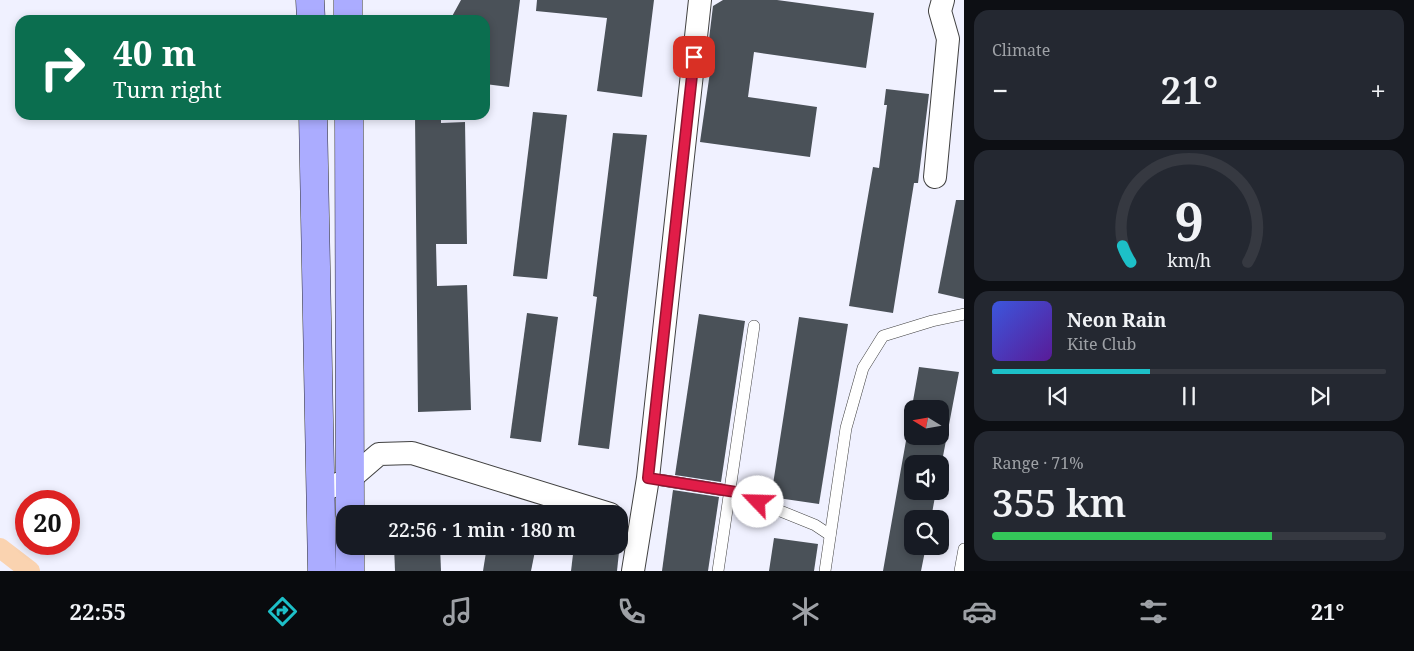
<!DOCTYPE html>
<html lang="en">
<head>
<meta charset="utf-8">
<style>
  body { margin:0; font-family:"Noto Serif",serif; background:#242831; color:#f1f3f6; height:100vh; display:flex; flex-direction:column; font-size:19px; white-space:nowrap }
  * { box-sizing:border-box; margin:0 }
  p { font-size:16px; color:#9ea1a6 }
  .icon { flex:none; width:28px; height:28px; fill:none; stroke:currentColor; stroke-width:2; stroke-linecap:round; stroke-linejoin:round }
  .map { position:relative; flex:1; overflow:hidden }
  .panel { display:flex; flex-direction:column; gap:10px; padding:10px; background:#0d0f14; width:450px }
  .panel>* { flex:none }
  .hud { position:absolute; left:15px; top:15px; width:475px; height:105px; border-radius:15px; box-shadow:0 2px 8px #0003; background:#0b6e4f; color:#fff; overflow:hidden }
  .needle { width:32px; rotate:281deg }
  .fabs { position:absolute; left:904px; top:400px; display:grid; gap:10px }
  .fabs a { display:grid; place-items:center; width:45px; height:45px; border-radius:10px; background:#171b24; box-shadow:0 2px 8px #0003; font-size:25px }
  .speed { position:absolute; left:15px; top:490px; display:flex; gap:10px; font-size:25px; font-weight:700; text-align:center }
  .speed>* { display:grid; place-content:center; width:65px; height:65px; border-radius:50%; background:#171b24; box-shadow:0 2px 8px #0003; line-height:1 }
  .speed .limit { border:8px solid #d22; background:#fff; color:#111 }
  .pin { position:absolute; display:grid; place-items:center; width:42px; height:42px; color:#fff; margin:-21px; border-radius:10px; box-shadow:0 2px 8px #0006 }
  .me { position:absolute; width:55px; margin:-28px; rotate:294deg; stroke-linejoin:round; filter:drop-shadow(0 0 4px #0008) }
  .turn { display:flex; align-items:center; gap:18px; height:105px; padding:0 15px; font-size:22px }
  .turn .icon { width:65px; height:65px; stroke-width:2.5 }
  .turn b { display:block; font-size:35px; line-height:42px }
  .big { font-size:38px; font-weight:600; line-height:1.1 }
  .panel .tile { flex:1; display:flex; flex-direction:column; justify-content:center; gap:8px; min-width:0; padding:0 18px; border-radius:15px; background:#242831 }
  .panel .dial { align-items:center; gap:0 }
  .dial svg { height:130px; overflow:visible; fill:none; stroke:#363941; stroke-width:7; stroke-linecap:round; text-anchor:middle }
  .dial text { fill:#f1f3f6; stroke:none }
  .song { display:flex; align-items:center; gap:15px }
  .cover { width:60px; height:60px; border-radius:8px; background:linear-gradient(135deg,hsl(230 70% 55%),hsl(270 70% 35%)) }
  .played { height:5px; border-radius:2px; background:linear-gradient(90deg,#1dc0c8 40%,#363941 40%) }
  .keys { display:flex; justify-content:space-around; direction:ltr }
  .heat { display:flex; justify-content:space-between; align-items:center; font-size:28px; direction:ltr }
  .charge { height:8px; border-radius:4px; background:linear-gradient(90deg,#34c759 71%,#363941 0) }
  .trip { position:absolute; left:336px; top:505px; width:292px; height:50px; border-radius:15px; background:#171b24; box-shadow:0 2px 8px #0003; font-weight:600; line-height:50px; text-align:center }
  .menu { display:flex; height:80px; justify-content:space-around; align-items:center; background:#090b0e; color:#9ea1a6 }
  .menu .icon { width:35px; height:35px }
  .menu .on { color:#1dc0c8 }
  .menu b { font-size:22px; color:#f1f3f6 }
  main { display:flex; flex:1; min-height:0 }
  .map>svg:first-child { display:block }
</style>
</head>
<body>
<main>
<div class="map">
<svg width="964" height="571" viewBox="0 0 964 571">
  <rect width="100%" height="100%" fill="#f0f1ff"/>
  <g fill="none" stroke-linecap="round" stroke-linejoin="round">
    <polyline stroke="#fad3b0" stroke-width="20" points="0,548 30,571"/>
  </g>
  <g fill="#4a5158" fill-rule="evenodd">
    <polygon points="461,0 520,0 509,87 485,84 485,20 450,20"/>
    <polygon points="537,0 654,0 642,97 597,91 607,18 536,11"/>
    <polygon points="723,0 777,0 874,13 866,68 754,52 748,97 817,107 810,157 700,142 710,72 705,72 713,6"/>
    <polygon points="886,89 929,94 918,183 914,183 893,313 849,306 873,167 879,168 887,105 884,105"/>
    <polygon points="533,112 567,115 547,279 513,276"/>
    <polygon points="415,115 441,115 441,123 465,122 467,244 436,244 437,286 467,285 471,410 418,412"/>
    <polygon points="613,133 647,135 609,449 578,445 597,297 593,296"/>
    <polygon points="956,200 964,200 964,299 938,293"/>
    <polygon points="527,313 558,317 541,442 510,438"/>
    <polygon points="699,314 745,321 721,482 675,475"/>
    <polygon points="799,317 848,324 819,504 771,497"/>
    <path d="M919,367L959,372L940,472V464H912V491H936L931,519H912V546H926L921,571H883ZM912,409H940V436H912Z"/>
    <polygon points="673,490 719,497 708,571 662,571"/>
    <polygon points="774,538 818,544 814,571 769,571"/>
    <polygon points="394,546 440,546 441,571 395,571"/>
    <polygon points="487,546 536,546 531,571 483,571"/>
    <polygon points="574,546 619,552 617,571 571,571"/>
  </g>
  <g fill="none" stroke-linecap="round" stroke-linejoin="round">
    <defs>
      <g id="lane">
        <polyline points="648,478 742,493 758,502 815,525 830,535"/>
        <polyline points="718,571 754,326"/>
        <polyline points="825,571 846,428 863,368 883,336 932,321 964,314"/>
        <polyline points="960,571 964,549"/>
      </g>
      <g id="street">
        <polyline points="935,177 948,39 940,11 943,0"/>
        <polyline points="321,491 350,479 379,454 412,453 610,514"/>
        <polyline points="633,571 648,478 700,0"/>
      </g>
      <g id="secondary">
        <polyline points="310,0 311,20"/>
        <polyline points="348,0 348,20"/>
        <polyline points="313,115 322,571"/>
        <polyline points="349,115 350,514"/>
        <polyline points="350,546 350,571"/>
      </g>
    </defs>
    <use href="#lane" stroke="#414141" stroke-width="12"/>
    <use href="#street" stroke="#414141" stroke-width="24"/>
    <use href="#secondary" stroke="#303030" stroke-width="29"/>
    <use href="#lane" stroke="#fff" stroke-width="11"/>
    <use href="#street" stroke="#fff" stroke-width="22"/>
    <use href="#secondary" stroke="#abacff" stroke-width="28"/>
  </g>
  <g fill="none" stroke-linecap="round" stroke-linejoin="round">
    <defs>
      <polyline id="route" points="694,57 648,478 742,493 758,502"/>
    </defs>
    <use href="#route" stroke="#92132f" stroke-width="12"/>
    <use href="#route" stroke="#e11d48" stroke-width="9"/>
  </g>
</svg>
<div class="fabs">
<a><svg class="needle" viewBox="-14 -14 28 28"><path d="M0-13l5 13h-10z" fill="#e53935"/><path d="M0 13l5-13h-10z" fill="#9ea1a6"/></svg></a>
<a><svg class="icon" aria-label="sound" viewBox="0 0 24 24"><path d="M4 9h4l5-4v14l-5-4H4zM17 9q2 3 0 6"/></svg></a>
<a><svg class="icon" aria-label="search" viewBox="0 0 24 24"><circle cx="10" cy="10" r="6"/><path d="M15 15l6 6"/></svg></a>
</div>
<div class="speed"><div class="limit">20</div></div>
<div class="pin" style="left:694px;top:57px;background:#d93025"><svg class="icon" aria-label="arrive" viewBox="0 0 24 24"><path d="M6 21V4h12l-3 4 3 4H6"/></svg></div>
<svg class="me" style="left:758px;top:502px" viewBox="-20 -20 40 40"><circle r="19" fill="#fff"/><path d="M0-13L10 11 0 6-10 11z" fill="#e11d48"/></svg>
<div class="trip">22:56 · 1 min · 180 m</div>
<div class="hud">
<div class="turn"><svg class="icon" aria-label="right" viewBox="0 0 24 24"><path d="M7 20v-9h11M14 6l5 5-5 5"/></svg><div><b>40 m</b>Turn right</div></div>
</div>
</div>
<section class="panel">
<div class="tile"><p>Climate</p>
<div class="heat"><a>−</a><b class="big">21°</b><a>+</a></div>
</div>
<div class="tile dial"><svg viewBox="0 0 100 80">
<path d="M14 69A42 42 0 1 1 86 69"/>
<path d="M14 69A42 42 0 0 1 9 59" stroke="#1dc0c8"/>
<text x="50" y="56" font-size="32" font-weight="700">9</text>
<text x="50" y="72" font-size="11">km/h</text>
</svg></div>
<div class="tile">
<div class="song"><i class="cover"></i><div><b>Neon Rain</b><p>Kite Club</p></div></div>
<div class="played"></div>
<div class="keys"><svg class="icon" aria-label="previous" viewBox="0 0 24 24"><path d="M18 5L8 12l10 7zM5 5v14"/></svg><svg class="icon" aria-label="pause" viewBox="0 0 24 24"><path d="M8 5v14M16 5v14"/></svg><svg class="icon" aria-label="next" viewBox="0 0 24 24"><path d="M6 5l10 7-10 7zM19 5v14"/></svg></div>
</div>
<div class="tile"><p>Range · 71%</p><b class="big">355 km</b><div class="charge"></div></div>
</section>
</main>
<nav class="menu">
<b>22:55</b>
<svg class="icon on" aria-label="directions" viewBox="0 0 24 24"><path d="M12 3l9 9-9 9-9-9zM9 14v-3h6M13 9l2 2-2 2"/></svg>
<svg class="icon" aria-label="music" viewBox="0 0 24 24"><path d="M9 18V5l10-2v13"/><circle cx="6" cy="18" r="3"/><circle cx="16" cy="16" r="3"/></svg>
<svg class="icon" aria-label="phone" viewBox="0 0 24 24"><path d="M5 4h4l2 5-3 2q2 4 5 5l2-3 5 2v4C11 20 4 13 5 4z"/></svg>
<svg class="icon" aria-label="climate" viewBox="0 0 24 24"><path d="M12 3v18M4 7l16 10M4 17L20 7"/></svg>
<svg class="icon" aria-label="car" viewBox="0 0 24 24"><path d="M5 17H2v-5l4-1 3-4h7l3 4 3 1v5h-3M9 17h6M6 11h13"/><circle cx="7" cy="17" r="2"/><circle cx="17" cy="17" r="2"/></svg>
<svg class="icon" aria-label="filters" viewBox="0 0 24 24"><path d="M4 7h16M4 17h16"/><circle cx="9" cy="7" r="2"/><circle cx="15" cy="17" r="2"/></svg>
<b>21°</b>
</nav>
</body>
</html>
